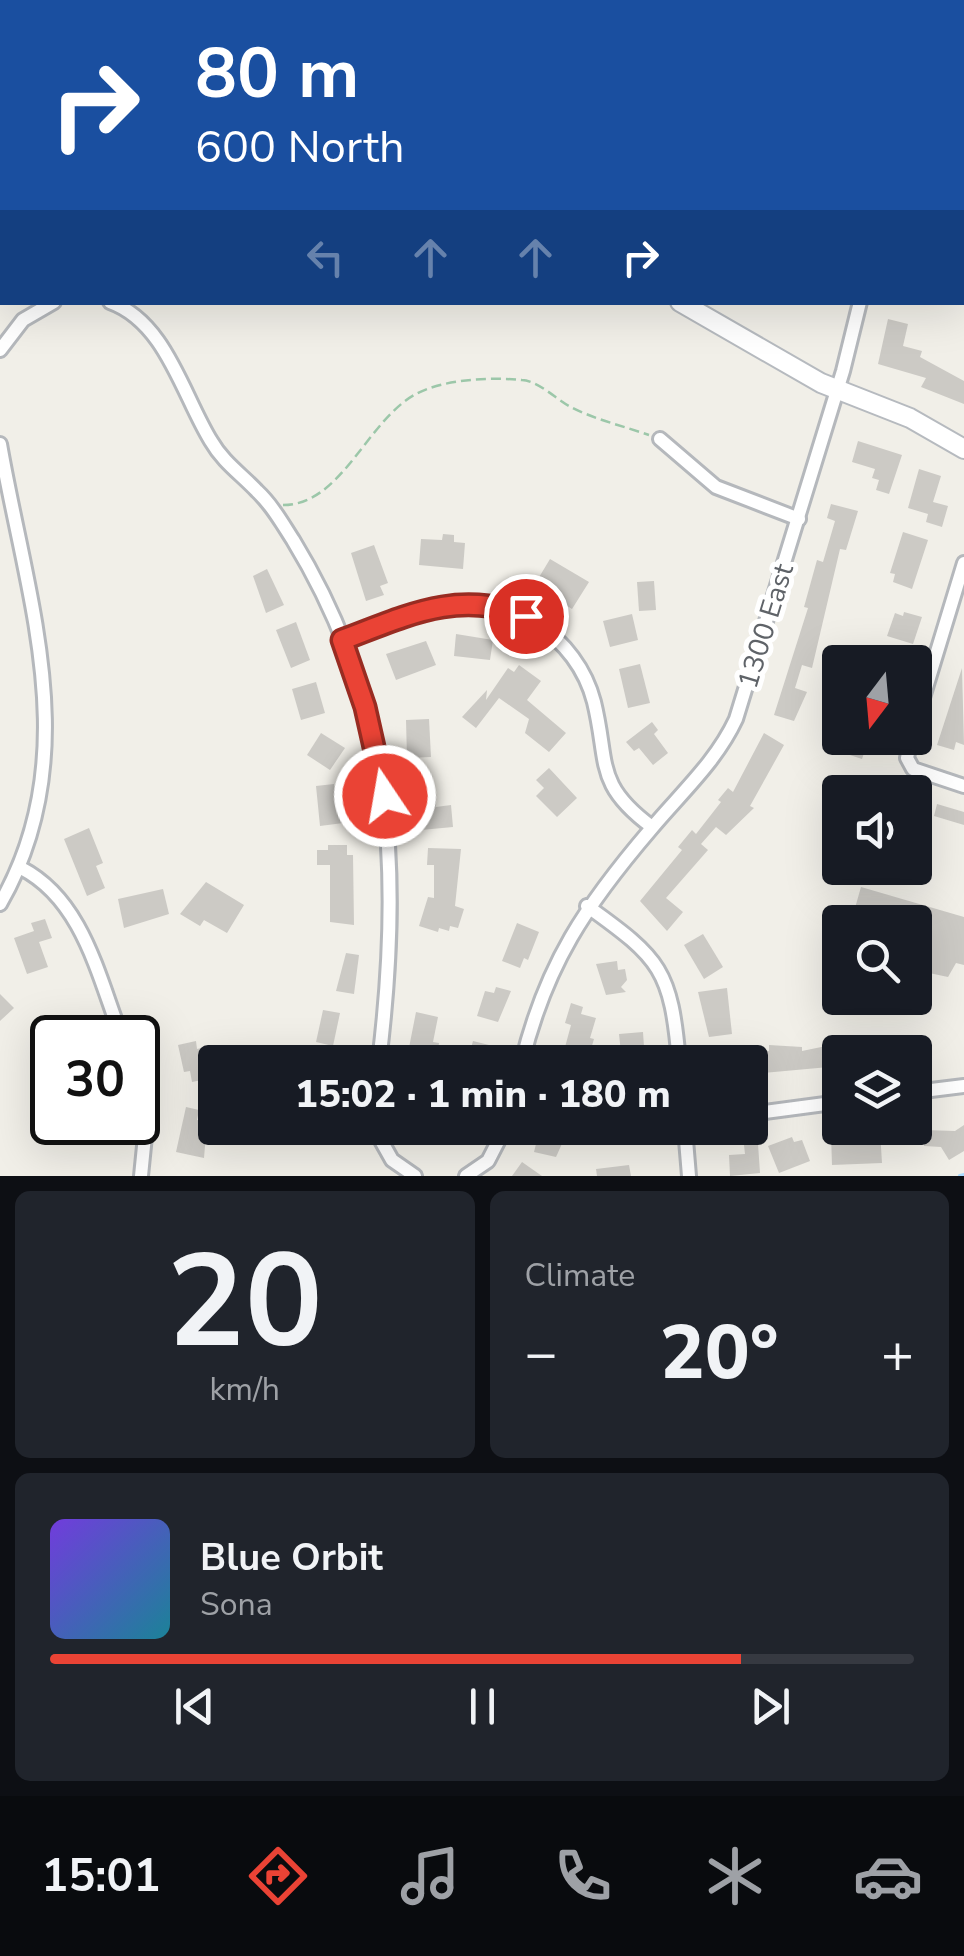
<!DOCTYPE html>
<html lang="en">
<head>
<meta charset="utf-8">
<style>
  body { margin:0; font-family:"Nunito Sans",sans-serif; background:#20242c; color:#f1f3f6; height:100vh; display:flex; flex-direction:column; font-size:38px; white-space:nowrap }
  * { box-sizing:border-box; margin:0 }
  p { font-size:32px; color:#9ea1a6 }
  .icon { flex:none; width:55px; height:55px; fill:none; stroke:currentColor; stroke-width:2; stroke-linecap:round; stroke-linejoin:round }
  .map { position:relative; height:1176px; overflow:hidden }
  .side { display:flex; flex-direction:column; gap:15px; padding:15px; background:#0d0f14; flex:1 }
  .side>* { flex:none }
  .guide { position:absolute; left:0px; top:0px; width:965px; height:305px; box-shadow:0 10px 40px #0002; background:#1a4fa0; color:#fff; overflow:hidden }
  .needle { width:65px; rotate:196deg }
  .buttons { position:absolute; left:822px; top:645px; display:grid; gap:20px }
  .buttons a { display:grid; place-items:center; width:110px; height:110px; border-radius:10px; background:#171b24; box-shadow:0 10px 40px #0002; font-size:50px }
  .speed { position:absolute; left:30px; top:1015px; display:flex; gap:20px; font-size:50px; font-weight:700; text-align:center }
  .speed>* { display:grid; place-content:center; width:130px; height:130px; border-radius:50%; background:#171b24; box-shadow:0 10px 40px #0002; line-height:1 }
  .speed .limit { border:5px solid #111; border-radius:15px; background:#fff; color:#111 }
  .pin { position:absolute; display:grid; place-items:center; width:85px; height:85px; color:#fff; margin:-42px; border:5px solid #fff; border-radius:50%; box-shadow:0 2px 10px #0007 }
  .me { position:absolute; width:110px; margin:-55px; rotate:348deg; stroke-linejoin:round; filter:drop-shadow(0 0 8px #0008) }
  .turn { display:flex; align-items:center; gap:35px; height:210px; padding:0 30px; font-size:45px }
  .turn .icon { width:130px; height:130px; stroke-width:2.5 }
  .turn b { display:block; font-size:70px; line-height:85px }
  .lanes { display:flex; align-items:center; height:95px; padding:0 30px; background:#0003; justify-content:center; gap:50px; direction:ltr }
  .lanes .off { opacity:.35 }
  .big { font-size:75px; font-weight:800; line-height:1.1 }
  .side .tile { flex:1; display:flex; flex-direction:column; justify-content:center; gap:15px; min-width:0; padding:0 35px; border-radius:15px; background:#20242c }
  .side .dial { align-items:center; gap:0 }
  .dial b { font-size:130px; line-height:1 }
  .song { display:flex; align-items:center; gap:30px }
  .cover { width:120px; height:120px; border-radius:15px; background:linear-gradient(135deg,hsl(260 70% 55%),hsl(190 70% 35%)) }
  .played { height:10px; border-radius:5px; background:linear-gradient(90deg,#ea4335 80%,#363941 80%) }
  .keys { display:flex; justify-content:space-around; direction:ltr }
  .heat { display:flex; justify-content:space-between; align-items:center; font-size:55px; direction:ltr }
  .side .tiles { flex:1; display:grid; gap:15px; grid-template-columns:1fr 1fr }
  .tile:last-child { grid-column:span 2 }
  .trip { position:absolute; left:198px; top:1045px; width:570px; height:100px; border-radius:10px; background:#171b24; box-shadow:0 10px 40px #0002; font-weight:800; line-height:100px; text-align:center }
  .tab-bar { display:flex; height:160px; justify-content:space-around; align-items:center; background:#090b0e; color:#9ea1a6 }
  .tab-bar .icon { width:70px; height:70px }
  .tab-bar .active { color:#ea4335 }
  .tab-bar b { font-size:45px; color:#f1f3f6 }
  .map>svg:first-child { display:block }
</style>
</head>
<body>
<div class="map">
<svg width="964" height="1176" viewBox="0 0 964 1176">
  <rect width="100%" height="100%" fill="#f1efe8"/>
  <polygon fill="#c5e8c5" points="0,0 163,0 165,2 2,2 0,65"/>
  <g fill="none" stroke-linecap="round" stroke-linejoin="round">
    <g stroke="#aadaff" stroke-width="4">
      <polyline points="131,0 132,2"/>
      <polyline points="962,184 964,184"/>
      <polyline points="960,1176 964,1175"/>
    </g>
  </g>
  <g fill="#cccac5">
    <polygon points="888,319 908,324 903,346 922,351 920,357 964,381 964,404 921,387 926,378 878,364"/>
    <polygon points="858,441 902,455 889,494 876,490 879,480 872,478 875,469 852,462"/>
    <polygon points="919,469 941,476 933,502 948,506 942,527 926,522 928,514 908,508"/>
    <polygon points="831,504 858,511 846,550 840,549 812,668 802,665 795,688 807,692 794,721 774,715 808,608 804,607 817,560 823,562 835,521 827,518"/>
    <polygon points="903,532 928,540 912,589 893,582 895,574 890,573"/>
    <polygon points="443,534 454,535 454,542 465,543 463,569 419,565 421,539 442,540"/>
    <polygon points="374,545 388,583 380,586 384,595 366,601 351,553"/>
    <polygon points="550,559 589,582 572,609 558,600 561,593 538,579"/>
    <polygon points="267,569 284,605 266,613 253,576"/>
    <polygon points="654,581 656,610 639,611 637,582"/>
    <polygon points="904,612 922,617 913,644 887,636 895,613 903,616"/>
    <polygon points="632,614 638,640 610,647 603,621"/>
    <polygon points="296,622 310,660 291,668 276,630"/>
    <polygon points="456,634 493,640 490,660 454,656"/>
    <polygon points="426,641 436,665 396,680 386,654"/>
    <polygon points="640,664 650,703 628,708 619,669"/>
    <polygon points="519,665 541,681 527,700 566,733 549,752 525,733 529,719 499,698 476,728 462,717 487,690 486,700 508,668 514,672"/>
    <polygon points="962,668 964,745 956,742 954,750 937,745"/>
    <polygon points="316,682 325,713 301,720 292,689"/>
    <polygon points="429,719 431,757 407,758 406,720"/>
    <polygon points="652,722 658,730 654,734 668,753 653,765 639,748 634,751 626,742"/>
    <polygon points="321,733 345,748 330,770 307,755"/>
    <polygon points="764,733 784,745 750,806 754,808 726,835 716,827 701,844 708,850 666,898 683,912 667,931 640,901 682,850 678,847 692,830 696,834 721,802 718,800 728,788 733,792"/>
    <polygon points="849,738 869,738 862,759 844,753"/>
    <polygon points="549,768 577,798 557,817 536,796 544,788 536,780"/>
    <polygon points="334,784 336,799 348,798 351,822 320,826 316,786"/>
    <polygon points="436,799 436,807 451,805 453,827 421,830 414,801"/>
    <polygon points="937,804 964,812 964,825 934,816"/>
    <polygon points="89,828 103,863 96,866 105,888 87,896 64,839"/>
    <polygon points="328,845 347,845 347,855 353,855 354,925 330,922 330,865 317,865 317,850 328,850"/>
    <polygon points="428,848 461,849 455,906 464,909 458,928 450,926 449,931 439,928 438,932 419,926 428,897 434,898 434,865 427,865"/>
    <polygon points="206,882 244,905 227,933 204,920 200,926 180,914"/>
    <polygon points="861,887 964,917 964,965 956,963 948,977 915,970 915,922 851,922"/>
    <polygon points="163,889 169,914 124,928 118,899"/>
    <polygon points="45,919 52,938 39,942 48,967 27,974 14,938 34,931 31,923"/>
    <polygon points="517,923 539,932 528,960 524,958 520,968 502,961"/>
    <polygon points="703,934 723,967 704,979 684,945"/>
    <polygon points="346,953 359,955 354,994 336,991"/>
    <polygon points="617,961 618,970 625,969 627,980 621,987 626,992 606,995 596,964"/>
    <polygon points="496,987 511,991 498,1022 477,1016 485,991 494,993"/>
    <polygon points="727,988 732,1034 709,1037 698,992"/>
    <polygon points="0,994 14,1008 0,1021"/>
    <polygon points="571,1003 583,1007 581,1014 596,1018 590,1038 594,1039 591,1049 579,1046 574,1062 561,1062 571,1025 565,1023"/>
    <polygon points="323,1010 340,1013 333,1046 316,1042"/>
    <polygon points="416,1012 438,1017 433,1042 439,1043 437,1056 423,1054 422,1060 407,1058"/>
    <polygon points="643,1032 645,1062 622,1062 619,1034"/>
    <polygon points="860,1039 861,1052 840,1052 840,1066 763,1073 762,1062 739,1062 739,1056 769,1051 769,1045 802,1047 802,1051"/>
    <polygon points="196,1041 197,1049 206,1047 212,1078 192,1082 190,1071 184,1072 178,1045"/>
    <polygon points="473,1041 489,1045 485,1062 467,1062"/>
    <polygon points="186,1107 199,1110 197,1120 207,1122 204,1158 176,1152"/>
    <polygon points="964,1125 964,1151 949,1160 941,1147 924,1146 924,1130 955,1131"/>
    <polygon points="540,1128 569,1128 556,1157 534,1152"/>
    <polygon points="880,1131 882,1163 832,1165 831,1134"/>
    <polygon points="792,1137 794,1142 802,1140 810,1161 779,1173 768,1146"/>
    <polygon points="758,1144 760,1173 730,1176 729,1155 745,1154 744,1145"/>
    <polygon points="522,1162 542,1176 512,1176"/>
    <polygon points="629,1165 631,1176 597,1176 596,1169"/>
  </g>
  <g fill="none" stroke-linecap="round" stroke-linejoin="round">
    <defs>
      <g id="minor">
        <polyline points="729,2 730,0"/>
        <polyline points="941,2 942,0"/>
        <path d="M110,302C166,322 183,396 211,441C223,462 241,474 257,491C272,505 282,523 293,540C395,707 402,874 379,1062"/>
        <polyline points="0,350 23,320 54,302"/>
        <polyline points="660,439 716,487 799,519"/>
        <path d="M0,444C27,600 86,755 0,904"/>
        <path d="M342,641C374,628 408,610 442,604C510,593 577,636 594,702C609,763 594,784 652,827"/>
        <polyline points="915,724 964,563"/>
        <polyline points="911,738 907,758 913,769 964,786"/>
        <path d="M21,868C83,900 98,976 122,1038"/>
        <path d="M587,906C661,959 671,970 679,1062"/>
        <path d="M522,1062C546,964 586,905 651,829C681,793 716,762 736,719L843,371L860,302"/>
        <polyline points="138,1075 147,1116 141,1176"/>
        <polyline points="915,1092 964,1086"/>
        <polyline points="750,1114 840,1102"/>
        <polyline points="374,1128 392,1160 415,1176"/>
        <polyline points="685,1128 689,1176"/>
        <polyline points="466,1176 488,1161 505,1128"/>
      </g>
      <g id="secondary">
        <polyline points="195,0 197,2"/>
        <polyline points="680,302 821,383 910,418 964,449"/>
      </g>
    </defs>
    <use href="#minor" stroke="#b5b8bc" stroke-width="18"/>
    <use href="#secondary" stroke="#b6babf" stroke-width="22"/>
    <path stroke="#9cc7a9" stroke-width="2.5" stroke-dasharray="10 5" stroke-linecap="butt" d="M283,505C342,505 367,420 416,394C444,379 491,377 522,380C538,381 555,398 569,406C593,419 623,426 649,435"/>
    <use href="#minor" stroke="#fff" stroke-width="12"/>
    <use href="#secondary" stroke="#fff" stroke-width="18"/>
  </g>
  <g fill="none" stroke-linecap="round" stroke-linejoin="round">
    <defs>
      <path id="route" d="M385,796L365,707L342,640C406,616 458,589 526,616"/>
    </defs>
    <use href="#route" stroke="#982c22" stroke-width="25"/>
    <use href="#route" stroke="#ea4335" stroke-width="18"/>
  </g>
  <g text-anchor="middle" stroke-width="10" stroke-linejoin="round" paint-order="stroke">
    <g font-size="28" fill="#5f6368" stroke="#fff">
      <text transform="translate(765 626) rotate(-73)" y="10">1300 East</text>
    </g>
  </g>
</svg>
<div class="buttons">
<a><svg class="needle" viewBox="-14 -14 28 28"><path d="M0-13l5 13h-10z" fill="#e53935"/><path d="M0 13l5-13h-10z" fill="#9ea1a6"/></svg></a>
<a><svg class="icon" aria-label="sound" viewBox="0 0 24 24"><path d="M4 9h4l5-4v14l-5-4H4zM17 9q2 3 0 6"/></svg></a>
<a><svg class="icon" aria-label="search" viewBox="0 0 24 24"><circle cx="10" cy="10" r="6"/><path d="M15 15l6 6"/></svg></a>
<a><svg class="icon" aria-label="layers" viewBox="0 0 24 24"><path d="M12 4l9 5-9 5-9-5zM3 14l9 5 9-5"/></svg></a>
</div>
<div class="speed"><div class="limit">30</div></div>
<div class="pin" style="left:526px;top:616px;background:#d93025"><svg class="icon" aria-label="arrive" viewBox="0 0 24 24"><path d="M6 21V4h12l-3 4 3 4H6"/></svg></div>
<svg class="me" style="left:385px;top:796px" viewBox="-20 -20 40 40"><circle r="17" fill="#ea4335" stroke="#fff" stroke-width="3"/><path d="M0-11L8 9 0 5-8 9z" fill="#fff"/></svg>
<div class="trip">15:02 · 1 min · 180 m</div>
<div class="guide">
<div class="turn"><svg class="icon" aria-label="right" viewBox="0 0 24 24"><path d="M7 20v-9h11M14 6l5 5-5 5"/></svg><div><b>80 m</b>600 North</div></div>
<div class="lanes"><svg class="icon off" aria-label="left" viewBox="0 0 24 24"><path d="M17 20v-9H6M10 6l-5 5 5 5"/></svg><svg class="icon off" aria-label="ahead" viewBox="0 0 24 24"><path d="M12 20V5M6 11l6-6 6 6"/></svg><svg class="icon off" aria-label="ahead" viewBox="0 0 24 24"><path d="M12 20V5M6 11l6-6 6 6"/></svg><svg class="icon" aria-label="right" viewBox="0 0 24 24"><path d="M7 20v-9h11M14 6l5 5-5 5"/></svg></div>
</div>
</div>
<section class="side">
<div class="tiles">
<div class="tile dial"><b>20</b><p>km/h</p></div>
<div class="tile"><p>Climate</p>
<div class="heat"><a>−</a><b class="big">20°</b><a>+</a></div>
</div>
<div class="tile">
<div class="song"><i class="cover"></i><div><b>Blue Orbit</b><p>Sona</p></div></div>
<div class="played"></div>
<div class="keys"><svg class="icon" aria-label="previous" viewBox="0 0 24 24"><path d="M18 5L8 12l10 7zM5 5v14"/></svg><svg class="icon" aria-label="pause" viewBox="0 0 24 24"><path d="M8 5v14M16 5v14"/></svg><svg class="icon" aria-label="next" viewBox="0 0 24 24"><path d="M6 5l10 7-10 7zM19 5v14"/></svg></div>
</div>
</div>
</section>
<nav class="tab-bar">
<b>15:01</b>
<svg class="icon active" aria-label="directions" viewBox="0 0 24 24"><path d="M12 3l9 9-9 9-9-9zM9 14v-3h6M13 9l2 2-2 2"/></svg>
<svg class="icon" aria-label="music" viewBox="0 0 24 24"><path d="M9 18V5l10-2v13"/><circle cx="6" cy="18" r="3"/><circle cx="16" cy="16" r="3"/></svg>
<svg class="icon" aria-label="phone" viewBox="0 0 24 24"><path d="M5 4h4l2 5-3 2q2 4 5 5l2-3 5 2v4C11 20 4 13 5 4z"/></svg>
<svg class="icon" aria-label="climate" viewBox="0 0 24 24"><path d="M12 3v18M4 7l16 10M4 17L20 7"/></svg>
<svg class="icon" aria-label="car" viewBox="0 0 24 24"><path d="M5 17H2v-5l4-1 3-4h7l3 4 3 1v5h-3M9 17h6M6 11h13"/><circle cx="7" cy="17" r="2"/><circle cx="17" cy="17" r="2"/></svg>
</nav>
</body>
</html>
